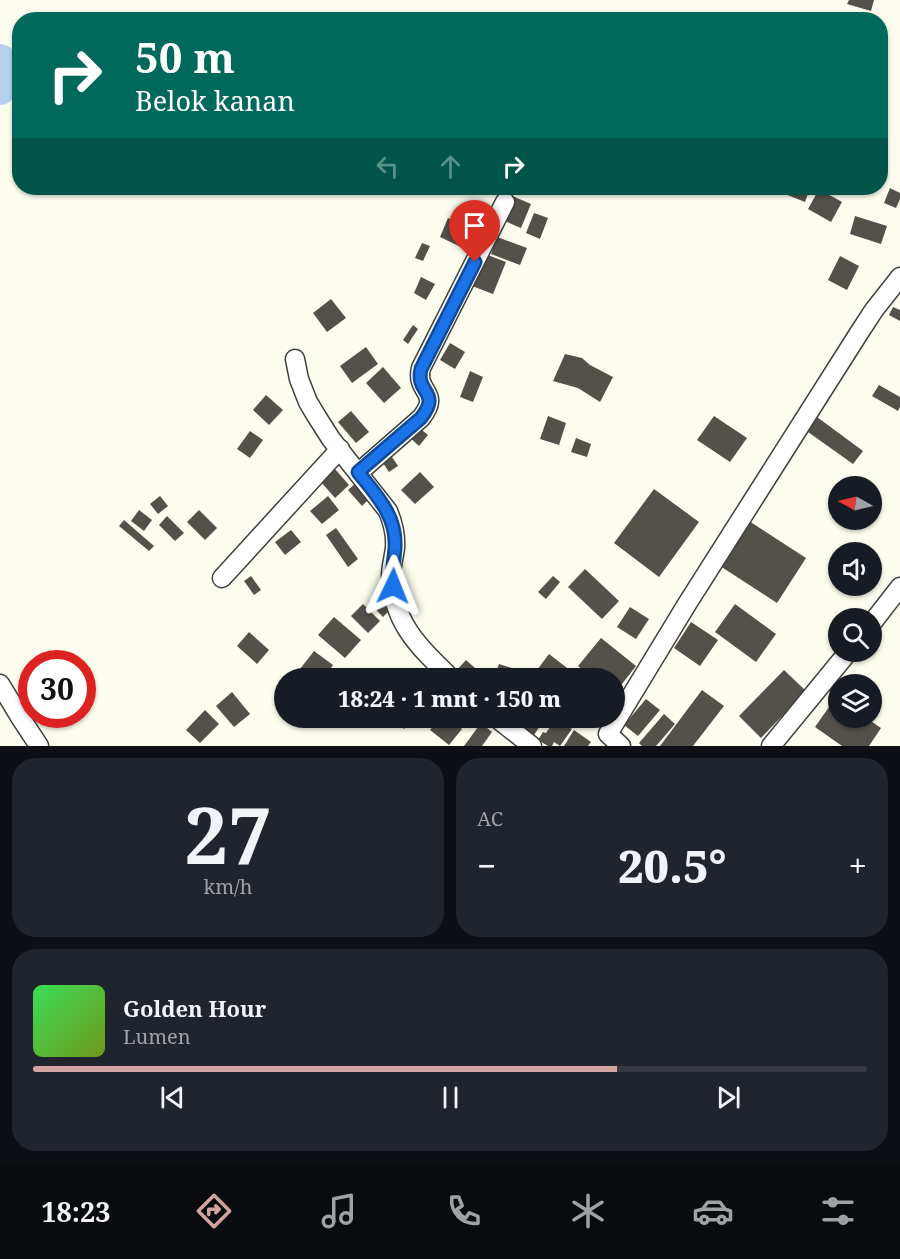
<!DOCTYPE html>
<html lang="id">
<head>
<meta charset="utf-8">
<style>
  body { margin:0; font-family:"Noto Serif",serif; background:#20242c; color:#f1f3f6; height:100vh; display:flex; flex-direction:column; font-size:22px; white-space:nowrap }
  * { box-sizing:border-box; margin:0 }
  p { font-size:20px; color:#9ea1a6 }
  .icon { flex:none; width:33px; height:33px; fill:none; stroke:currentColor; stroke-width:2; stroke-linecap:round; stroke-linejoin:round }
  .map { position:relative; height:746px; overflow:hidden }
  .side { display:flex; flex-direction:column; gap:12px; padding:12px; background:#0d0f14; flex:1 }
  .side>* { flex:none }
  .banner { position:absolute; left:12px; top:12px; width:876px; height:183px; border-radius:24px; box-shadow:0 2px 4px #0004; background:#00695c; color:#fff; overflow:hidden }
  .needle { width:39px; rotate:278deg }
  .tools { position:absolute; left:828px; top:476px; display:grid; gap:12px }
  .tools a { display:grid; place-items:center; width:54px; height:54px; border-radius:50%; background:#171b24; box-shadow:0 2px 4px #0004; font-size:30px }
  .speed { position:absolute; left:18px; top:650px; display:flex; gap:12px; font-size:30px; font-weight:700; text-align:center }
  .speed>* { display:grid; place-content:center; width:78px; height:78px; border-radius:50%; background:#171b24; box-shadow:0 2px 4px #0004; line-height:1 }
  .speed .limit { border:9px solid #d22; background:#fff; color:#111 }
  .pin { position:absolute; display:grid; place-items:center; width:51px; height:51px; color:#fff; margin:-62px -26px; border-radius:50% 50% 50% 0; rotate:-45deg; box-shadow:0 0 6px #0007 }
  .pin .icon { rotate:45deg }
  .me { position:absolute; width:66px; margin:-33px; rotate:2deg; stroke-linejoin:round; filter:drop-shadow(0 0 4px #0008) }
  .turn { display:flex; align-items:center; gap:21px; height:126px; padding:0 24px; font-size:27px }
  .turn .icon { width:78px; height:78px; stroke-width:2.5 }
  .turn b { display:block; font-size:42px; line-height:51px }
  .lanes { display:flex; align-items:center; height:57px; padding:0 24px; background:#0003; justify-content:center; gap:30px; direction:ltr }
  .lanes .off { opacity:.35 }
  .big { font-size:45px; font-weight:800; line-height:1.1 }
  .side .card { flex:1; display:flex; flex-direction:column; justify-content:center; gap:9px; min-width:0; padding:0 21px; border-radius:24px; background:#20242c }
  .side .dial { align-items:center; gap:0 }
  .dial b { font-size:78px; line-height:1 }
  .song { display:flex; align-items:center; gap:18px }
  .cover { width:72px; height:72px; border-radius:9px; background:linear-gradient(135deg,hsl(130 70% 55%),hsl(80 70% 35%)) }
  .played { height:6px; border-radius:3px; background:linear-gradient(90deg,#d3a49f 70%,#363941 70%) }
  .keys { display:flex; justify-content:space-around; direction:ltr }
  .heat { display:flex; justify-content:space-between; align-items:center; font-size:33px; direction:ltr }
  .side .tiles { flex:1; display:grid; gap:12px; grid-template-columns:1fr 1fr }
  .card:last-child { grid-column:span 2 }
  .trip { position:absolute; left:274px; top:668px; width:351px; height:60px; border-radius:30px; background:#171b24; box-shadow:0 2px 4px #0004; font-weight:800; line-height:60px; text-align:center }
  .tab-bar { display:flex; height:96px; justify-content:space-around; align-items:center; background:#090b0e; color:#9ea1a6 }
  .tab-bar .icon { width:42px; height:42px }
  .tab-bar .active { color:#d3a49f }
  .tab-bar b { font-size:27px; color:#f1f3f6 }
  .map>svg:first-child { display:block }
</style>
</head>
<body>
<div class="map">
<svg width="900" height="746" viewBox="0 0 900 746">
  <rect width="100%" height="100%" fill="#fdfdef"/>
  <g fill="none" stroke-linecap="round" stroke-linejoin="round">
    <polyline stroke="#b8d1ef" stroke-width="32" points="0,60 1,70 0,89"/>
  </g>
  <g fill="#54504a">
    <polygon points="849,0 874,0 871,11 847,4"/>
    <polygon points="788,188 810,188 805,202 785,194"/>
    <polygon points="890,188 900,193 900,199 896,208 884,203"/>
    <polygon points="819,189 842,202 831,222 808,209"/>
    <polygon points="510,195 531,204 521,228 500,219"/>
    <polygon points="534,213 548,218 540,239 526,233"/>
    <polygon points="855,216 887,226 881,244 850,234"/>
    <polygon points="448,218 472,230 463,248 440,237"/>
    <polygon points="497,237 527,248 520,265 491,254"/>
    <polygon points="422,243 430,246 423,261 415,258"/>
    <polygon points="485,254 506,262 493,294 472,286"/>
    <polygon points="840,256 859,266 847,290 828,280"/>
    <polygon points="421,277 435,284 426,300 414,293"/>
    <polygon points="331,299 346,318 327,332 313,313"/>
    <polygon points="893,307 900,310 900,321 889,315"/>
    <polygon points="413,325 418,329 408,344 403,340"/>
    <polygon points="450,343 465,352 455,369 440,360"/>
    <polygon points="366,347 378,364 352,383 340,366"/>
    <polygon points="565,354 582,358 590,365 613,377 600,402 578,388 553,381"/>
    <polygon points="383,367 401,388 384,403 366,383"/>
    <polygon points="470,371 483,377 473,402 460,397"/>
    <polygon points="879,385 900,397 900,407 898,411 872,396"/>
    <polygon points="266,395 283,410 269,425 253,410"/>
    <polygon points="351,411 369,432 356,443 338,422"/>
    <polygon points="548,416 566,423 559,445 540,439"/>
    <polygon points="714,416 747,438 730,462 697,440"/>
    <polygon points="817,417 863,451 853,464 808,432"/>
    <polygon points="417,426 428,435 419,446 408,436"/>
    <polygon points="250,431 263,440 250,458 237,449"/>
    <polygon points="576,438 591,444 587,457 571,452"/>
    <polygon points="390,454 398,466 389,472 381,460"/>
    <polygon points="335,469 349,485 335,498 321,482"/>
    <polygon points="420,472 434,487 415,504 401,490"/>
    <polygon points="357,482 370,498 362,506 348,490"/>
    <polygon points="654,489 699,522 659,577 614,543"/>
    <polygon points="160,496 168,506 158,514 150,504"/>
    <polygon points="328,496 339,510 322,524 310,511"/>
    <polygon points="139,510 152,520 144,531 131,521"/>
    <polygon points="199,510 217,528 205,540 187,522"/>
    <polygon points="167,516 184,533 175,541 159,525"/>
    <polygon points="124,520 154,546 149,551 119,526"/>
    <polygon points="749,521 806,558 777,603 720,566"/>
    <polygon points="336,528 358,559 348,567 326,535"/>
    <polygon points="291,530 301,542 285,555 275,542"/>
    <polygon points="585,569 619,601 602,619 568,587"/>
    <polygon points="251,576 261,590 254,595 244,581"/>
    <polygon points="553,576 560,582 546,599 538,592"/>
    <polygon points="379,592 393,607 383,617 369,602"/>
    <polygon points="363,604 380,621 368,633 351,616"/>
    <polygon points="735,604 776,634 756,662 715,632"/>
    <polygon points="630,607 649,619 636,639 617,627"/>
    <polygon points="334,617 361,640 345,658 318,635"/>
    <polygon points="691,622 718,640 700,666 674,648"/>
    <polygon points="249,632 269,650 257,664 237,646"/>
    <polygon points="601,638 636,666 615,693 615,678 593,678 578,666"/>
    <polygon points="314,651 333,665 324,678 312,678 300,669"/>
    <polygon points="549,654 580,678 531,678"/>
    <polygon points="466,660 483,675 480,678 464,678 456,671"/>
    <polygon points="499,664 525,672 523,678 494,678"/>
    <polygon points="784,670 806,691 761,738 739,716"/>
    <polygon points="702,690 724,706 693,746 660,746"/>
    <polygon points="232,692 250,714 234,727 216,706"/>
    <polygon points="836,697 838,698 838,717 865,717 881,728 869,746 842,746 815,727"/>
    <polygon points="646,699 660,710 638,736 624,725"/>
    <polygon points="205,710 219,724 200,743 186,730"/>
    <polygon points="664,714 675,724 656,746 642,746 639,743"/>
    <polygon points="388,717 413,717 404,729"/>
    <polygon points="440,717 446,717 462,729 449,745 430,730"/>
    <polygon points="513,717 526,717 540,726 534,735 511,720"/>
    <polygon points="529,717 554,717 546,728"/>
    <polygon points="556,718 572,729 560,746 554,742 552,746 548,746 538,740 543,732 546,733"/>
    <polygon points="481,723 492,732 482,746 464,746"/>
    <polygon points="574,730 591,742 588,746 564,746"/>
  </g>
  <g fill="none" stroke-linecap="round" stroke-linejoin="round">
    <defs>
      <g id="minor">
        <path d="M295,359L299,379L308,402L317,417L331,439L388,511C393,523 396,535 395,548C394,557 391,566 391,576C393,623 419,647 451,678"/>
        <path d="M358,473L421,418C442,391 415,394 421,368L505,202"/>
        <polyline points="222,578 340,449"/>
        <polyline points="872,623 900,587"/>
        <polyline points="0,684 20,717 39,746"/>
        <polyline points="495,717 532,746"/>
        <polyline points="621,746 608,734 687,604 859,333 874,310 900,277"/>
        <polyline points="771,746 849,651"/>
      </g>
    </defs>
    <use href="#minor" stroke="#404040" stroke-width="21"/>
    <use href="#minor" stroke="#fff" stroke-width="18"/>
  </g>
  <g fill="none" stroke-linecap="round" stroke-linejoin="round">
    <defs>
      <path id="route" d="M393,586C391,572 394,562 395,548C397,516 377,496 358,472L421,418C442,391 415,394 421,369L475,262"/>
    </defs>
    <use href="#route" stroke="#114b97" stroke-width="15"/>
    <use href="#route" stroke="#1a73e8" stroke-width="10"/>
  </g>
</svg>
<div class="tools">
<a><svg class="needle" viewBox="-14 -14 28 28"><path d="M0-13l5 13h-10z" fill="#e53935"/><path d="M0 13l5-13h-10z" fill="#9ea1a6"/></svg></a>
<a><svg class="icon" aria-label="sound" viewBox="0 0 24 24"><path d="M4 9h4l5-4v14l-5-4H4zM17 9q2 3 0 6"/></svg></a>
<a><svg class="icon" aria-label="search" viewBox="0 0 24 24"><circle cx="10" cy="10" r="6"/><path d="M15 15l6 6"/></svg></a>
<a><svg class="icon" aria-label="layers" viewBox="0 0 24 24"><path d="M12 4l9 5-9 5-9-5zM3 14l9 5 9-5"/></svg></a>
</div>
<div class="speed"><div class="limit">30</div></div>
<div class="pin" style="left:475px;top:262px;background:#d93025"><svg class="icon" aria-label="arrive" viewBox="0 0 24 24"><path d="M6 21V4h12l-3 4 3 4H6"/></svg></div>
<svg class="me" style="left:393px;top:586px" viewBox="-20 -20 40 40"><path d="M0-17L14 15 0 8-14 15z" fill="#1a73e8" stroke="#fff" stroke-width="4"/></svg>
<div class="trip">18:24 · 1 mnt · 150 m</div>
<div class="banner">
<div class="turn"><svg class="icon" aria-label="right" viewBox="0 0 24 24"><path d="M7 20v-9h11M14 6l5 5-5 5"/></svg><div><b>50 m</b>Belok kanan</div></div>
<div class="lanes"><svg class="icon off" aria-label="left" viewBox="0 0 24 24"><path d="M17 20v-9H6M10 6l-5 5 5 5"/></svg><svg class="icon off" aria-label="ahead" viewBox="0 0 24 24"><path d="M12 20V5M6 11l6-6 6 6"/></svg><svg class="icon" aria-label="right" viewBox="0 0 24 24"><path d="M7 20v-9h11M14 6l5 5-5 5"/></svg></div>
</div>
</div>
<section class="side">
<div class="tiles">
<div class="card dial"><b>27</b><p>km/h</p></div>
<div class="card"><p>AC</p>
<div class="heat"><a>−</a><b class="big">20.5°</b><a>+</a></div>
</div>
<div class="card">
<div class="song"><i class="cover"></i><div><b>Golden Hour</b><p>Lumen</p></div></div>
<div class="played"></div>
<div class="keys"><svg class="icon" aria-label="previous" viewBox="0 0 24 24"><path d="M18 5L8 12l10 7zM5 5v14"/></svg><svg class="icon" aria-label="pause" viewBox="0 0 24 24"><path d="M8 5v14M16 5v14"/></svg><svg class="icon" aria-label="next" viewBox="0 0 24 24"><path d="M6 5l10 7-10 7zM19 5v14"/></svg></div>
</div>
</div>
</section>
<nav class="tab-bar">
<b>18:23</b>
<svg class="icon active" aria-label="directions" viewBox="0 0 24 24"><path d="M12 3l9 9-9 9-9-9zM9 14v-3h6M13 9l2 2-2 2"/></svg>
<svg class="icon" aria-label="music" viewBox="0 0 24 24"><path d="M9 18V5l10-2v13"/><circle cx="6" cy="18" r="3"/><circle cx="16" cy="16" r="3"/></svg>
<svg class="icon" aria-label="phone" viewBox="0 0 24 24"><path d="M5 4h4l2 5-3 2q2 4 5 5l2-3 5 2v4C11 20 4 13 5 4z"/></svg>
<svg class="icon" aria-label="climate" viewBox="0 0 24 24"><path d="M12 3v18M4 7l16 10M4 17L20 7"/></svg>
<svg class="icon" aria-label="car" viewBox="0 0 24 24"><path d="M5 17H2v-5l4-1 3-4h7l3 4 3 1v5h-3M9 17h6M6 11h13"/><circle cx="7" cy="17" r="2"/><circle cx="17" cy="17" r="2"/></svg>
<svg class="icon" aria-label="filters" viewBox="0 0 24 24"><path d="M4 7h16M4 17h16"/><circle cx="9" cy="7" r="2"/><circle cx="15" cy="17" r="2"/></svg>
</nav>
</body>
</html>
